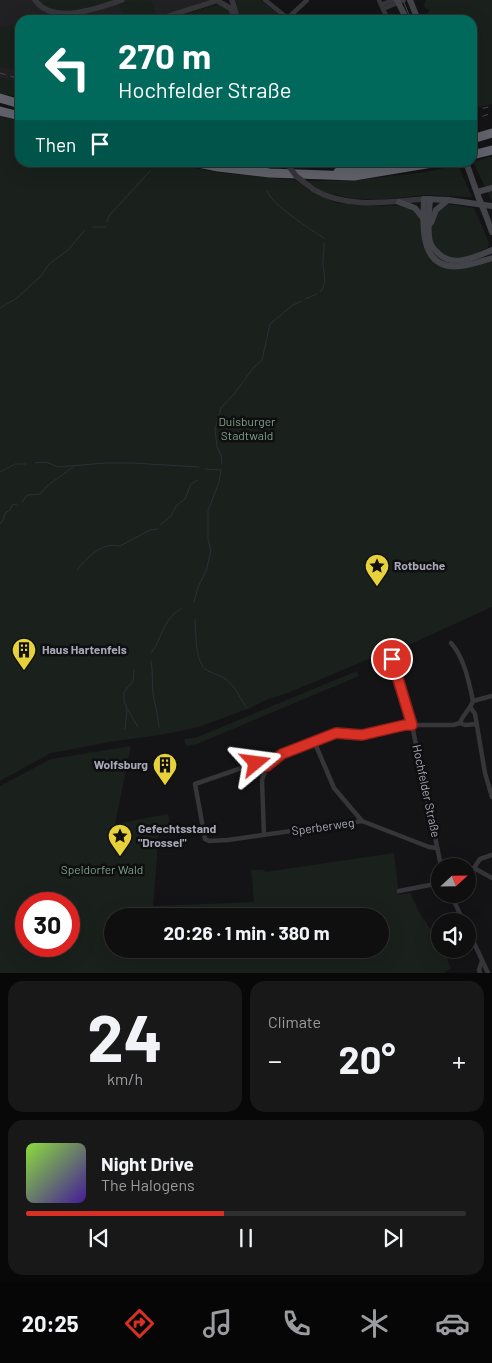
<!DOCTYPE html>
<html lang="en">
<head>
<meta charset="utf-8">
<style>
  body { margin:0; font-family:Barlow,sans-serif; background:#181819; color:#f1f3f6; height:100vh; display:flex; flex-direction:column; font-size:19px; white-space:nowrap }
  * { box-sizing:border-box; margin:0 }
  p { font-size:16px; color:#9b9c9f }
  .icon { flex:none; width:28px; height:28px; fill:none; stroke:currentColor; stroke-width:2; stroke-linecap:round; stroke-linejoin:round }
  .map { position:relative; height:973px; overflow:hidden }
  .sheet { display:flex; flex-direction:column; gap:8px; padding:8px; background:#080809; flex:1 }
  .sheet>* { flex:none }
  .banner { position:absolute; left:15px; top:15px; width:462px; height:152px; border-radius:15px; box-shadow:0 5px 20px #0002,0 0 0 1px #2f2f30; background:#00695c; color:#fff; overflow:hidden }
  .needle { width:32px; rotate:68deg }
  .controls { position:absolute; left:431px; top:858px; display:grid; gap:10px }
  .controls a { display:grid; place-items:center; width:45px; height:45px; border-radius:50%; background:#0f0f10; box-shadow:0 5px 20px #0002,0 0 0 1px #2f2f30; font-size:25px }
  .speed { position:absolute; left:15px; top:892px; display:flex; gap:10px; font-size:25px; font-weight:700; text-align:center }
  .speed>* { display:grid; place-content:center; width:65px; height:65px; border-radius:50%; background:#0f0f10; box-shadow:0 5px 20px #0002,0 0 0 1px #2f2f30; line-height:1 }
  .speed .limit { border:8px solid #d22; background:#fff; color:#111 }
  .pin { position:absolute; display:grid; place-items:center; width:42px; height:42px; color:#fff; margin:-21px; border:2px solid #fff; border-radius:50%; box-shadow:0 1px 5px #0007 }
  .me { position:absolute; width:55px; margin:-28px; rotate:74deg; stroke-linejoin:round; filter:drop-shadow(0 0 4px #0008) }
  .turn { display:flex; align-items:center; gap:18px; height:105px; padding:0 20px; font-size:22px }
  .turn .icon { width:65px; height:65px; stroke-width:2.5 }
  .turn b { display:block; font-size:35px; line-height:42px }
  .then { display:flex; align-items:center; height:48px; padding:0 20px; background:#0003; gap:10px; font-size:19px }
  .big { font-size:38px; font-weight:700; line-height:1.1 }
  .sheet .card { flex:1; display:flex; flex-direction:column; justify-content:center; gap:8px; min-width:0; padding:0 18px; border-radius:15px; background:#181819 }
  .sheet .dial { align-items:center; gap:0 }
  .dial b { font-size:65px; line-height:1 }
  .song { display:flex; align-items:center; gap:15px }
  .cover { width:60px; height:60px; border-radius:8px; background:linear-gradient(135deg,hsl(90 70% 55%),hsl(260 70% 35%)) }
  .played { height:5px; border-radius:2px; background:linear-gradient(90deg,#d93025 45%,#2f2f30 45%) }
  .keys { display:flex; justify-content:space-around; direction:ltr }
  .heat { display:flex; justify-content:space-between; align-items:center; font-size:28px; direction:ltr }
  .sheet .tiles { flex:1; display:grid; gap:8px; grid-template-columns:1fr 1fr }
  .card:last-child { grid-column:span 2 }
  .trip { position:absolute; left:104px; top:908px; width:285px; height:50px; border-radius:25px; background:#0f0f10; box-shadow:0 5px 20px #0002,0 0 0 1px #2f2f30; font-weight:700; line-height:50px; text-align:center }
  .menu { display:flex; height:80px; justify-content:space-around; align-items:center; background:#060606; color:#9b9c9f }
  .menu .icon { width:35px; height:35px }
  .menu .active { color:#d93025 }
  .menu b { font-size:22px; color:#f1f3f6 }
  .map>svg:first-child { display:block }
</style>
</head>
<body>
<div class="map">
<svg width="492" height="973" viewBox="0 0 492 973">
  <rect width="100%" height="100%" fill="#141416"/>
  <g fill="#212022">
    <polygon points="0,0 218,0 213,5 164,20 21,19 10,26 0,28"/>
    <polygon points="0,66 20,71 20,84 0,78"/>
  </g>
  <g fill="#1a201c" fill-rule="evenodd">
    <path d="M38,0H114C91,7 58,20 38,0Z"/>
    <polygon points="131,0 151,0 157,18 149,20 124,20 119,4"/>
    <polygon points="235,0 261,0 286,20 241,20"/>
    <polygon points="426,0 492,0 492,104 473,109 472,20 426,20 425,15 429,12 429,9 426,9 424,5"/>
    <polygon points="219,4 226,8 235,20 164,20"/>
    <polygon points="21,18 14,42 17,51 20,52 20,71 0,66 0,28 10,26"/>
    <polygon points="0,78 20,84 20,98 0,93"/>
    <polygon points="0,116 20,122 20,162 169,163 221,173 296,180 312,193 337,203 377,206 404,205 414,209 421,219 423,242 425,247 436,261 492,262 492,607 395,651 393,649 285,694 268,699 250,708 199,727 161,735 115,741 51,753 0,781"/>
    <polygon points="492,156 492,201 473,162"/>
    <polygon points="458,165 472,197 424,195 377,200 349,198 321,191 305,181 359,180 425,172"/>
    <path d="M446,204L474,208L489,243L488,248C481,251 473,256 466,258C431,265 420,225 446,204Z"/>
    <polygon points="357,671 359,676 197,744 186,746 184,739 195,738"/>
    <path d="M131,746L115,824L168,814L171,830L159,834L153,906L254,902L251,870H264L265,872L394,853L399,895L410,893L419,912L440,944V949H443L451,968L444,973H0V786L51,759ZM26,904H69V946H26ZM215,913V916H380V949H217L216,951L192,952L191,949H112V916H190V915Z"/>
  </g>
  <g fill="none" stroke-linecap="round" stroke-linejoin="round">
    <g stroke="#2b3039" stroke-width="1">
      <path d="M267,191C270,203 312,231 324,238"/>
      <polyline points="107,222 109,216 150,171"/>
      <polyline points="92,227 106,227"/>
      <path d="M320,292C329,282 322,272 323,260C323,254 325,249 324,243"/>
      <polyline points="305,299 317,294"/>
      <polyline points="0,308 17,298 41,276 49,264 68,250 85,230"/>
      <polyline points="35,463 46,462 58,467 105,463 132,463 199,467"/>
      <polyline points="222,464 221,455 217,447 215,429 221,408 234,394 254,367 262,360 270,324 293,305 302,301"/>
      <polyline points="205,469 221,470"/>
      <polyline points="0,472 15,464 26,464"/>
      <polyline points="22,502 27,495 40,494 47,486 73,467"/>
      <polyline points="0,524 3,520 5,513 10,510 12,505 17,504"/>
      <polyline points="160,525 171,516 176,506 185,499 191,484 198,480"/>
      <path d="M77,570C88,557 101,542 120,546L150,530L158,529"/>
      <polyline points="194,602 198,587 206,571 211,551 208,539 208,511 219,482 221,469"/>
      <path d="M195,619C196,631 195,661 205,669C212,674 222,675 229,682C237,689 240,699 247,708"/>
      <path d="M151,653C164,636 161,621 182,608"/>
      <path d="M151,661C153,672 152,683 153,694C155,705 158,715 159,727"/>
      <polyline points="128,710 138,727"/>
      <polyline points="125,729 127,709 124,701 124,692 133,681 134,670"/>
    </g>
    <g stroke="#35353a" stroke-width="4.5">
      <polyline points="265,0 290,20"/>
      <polyline points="379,0 388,20"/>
      <polyline points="381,5 393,0"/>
      <polyline points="383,9 404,0"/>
      <polyline points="288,18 307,0"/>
      <path d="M451,643C464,657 469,682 473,701"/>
      <polyline points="392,659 412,725 441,866"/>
      <polyline points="471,708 475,714 485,773 492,797"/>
      <polyline points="460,723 465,725 477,724"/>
      <polyline points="314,741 334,788 362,821"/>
      <polyline points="267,766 256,763 195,784 205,839 209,841 228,840 362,821 429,847 437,848"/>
      <path d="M264,835L262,780L267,766L282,754L336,733L356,736L405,725H453L460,723C463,714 470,710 473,701L492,696"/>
      <polyline points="474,868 480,859 492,855"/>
      <polyline points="468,871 474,868 492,878"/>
      <polyline points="399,891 440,883"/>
      <polyline points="451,894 463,921"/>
      <polyline points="468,930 488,973"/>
      <polyline points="480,973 479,970 482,961"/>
    </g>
    <g stroke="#35353a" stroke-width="5.5">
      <path d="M35,0C53,26 98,8 122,0"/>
      <polyline points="232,0 236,13"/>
      <polyline points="218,1 230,8 237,20"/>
      <polyline points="156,20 219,0"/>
      <path d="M314,190C348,209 388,202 424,199"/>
    </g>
    <g stroke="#43444a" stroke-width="6">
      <polyline points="397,0 407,20"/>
      <polyline points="410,0 418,20"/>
      <polyline points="466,162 478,196"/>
      <polyline points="477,192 492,188"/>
      <path d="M430,199C429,211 428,223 429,235C429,241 432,248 437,252C452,269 475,257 492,250"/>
      <polyline points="399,202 415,208 423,218"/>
      <path d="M492,206L448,200L424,199C423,226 419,271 461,266C472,265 482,261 492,258"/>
      <polyline points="485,213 492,232"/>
      <polyline points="431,223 436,210 448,200"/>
    </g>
    <g stroke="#61626b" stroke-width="9">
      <polyline points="0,98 20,104"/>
      <polyline points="0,111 20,116"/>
      <polyline points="472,139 492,133"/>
      <polyline points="472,155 492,150"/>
      <polyline points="194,162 218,167 270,173 354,176 438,162"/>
      <polyline points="338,172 384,162"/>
    </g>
    <g stroke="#48484f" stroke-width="1">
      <polyline points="403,0 411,20"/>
      <polyline points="465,162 492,235"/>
    </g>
    <g stroke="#48484f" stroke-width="1" stroke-dasharray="6 5" stroke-linecap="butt">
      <polyline points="0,73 20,79"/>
      <polyline points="472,111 492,106"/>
      <polyline points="472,120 492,113"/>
    </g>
    <polyline stroke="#35353a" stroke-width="5.5" points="286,162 296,176 314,190"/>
    <polyline stroke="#43444a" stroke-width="6" points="478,196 485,213"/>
  </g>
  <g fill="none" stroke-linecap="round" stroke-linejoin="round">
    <defs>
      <polyline id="route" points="256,763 267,766 282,754 336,733 362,735 405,725 412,725 392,659"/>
    </defs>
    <use href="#route" stroke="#8d1f18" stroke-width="12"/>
    <use href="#route" stroke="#d93025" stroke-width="9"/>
  </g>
  <defs>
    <symbol id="sight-pin" viewBox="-11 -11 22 30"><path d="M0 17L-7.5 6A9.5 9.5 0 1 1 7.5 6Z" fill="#e7d23b" stroke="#0f0f11"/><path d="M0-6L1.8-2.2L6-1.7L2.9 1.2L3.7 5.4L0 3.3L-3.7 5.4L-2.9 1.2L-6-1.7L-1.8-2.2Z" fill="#111"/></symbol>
    <symbol id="building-pin" viewBox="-11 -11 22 30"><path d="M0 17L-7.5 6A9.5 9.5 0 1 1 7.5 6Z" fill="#e7d23b" stroke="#0f0f11"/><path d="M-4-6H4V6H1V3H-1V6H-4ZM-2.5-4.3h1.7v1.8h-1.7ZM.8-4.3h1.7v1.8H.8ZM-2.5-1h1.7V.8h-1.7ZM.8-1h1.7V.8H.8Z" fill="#111"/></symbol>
  </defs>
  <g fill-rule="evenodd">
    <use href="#sight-pin" x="363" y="552" width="28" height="38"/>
    <use href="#building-pin" x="10" y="636" width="28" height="38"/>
    <use href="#building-pin" x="151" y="751" width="28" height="38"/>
    <use href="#sight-pin" x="106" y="822" width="28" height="38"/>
  </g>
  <g text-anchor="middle" stroke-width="5" stroke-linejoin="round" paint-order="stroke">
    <g font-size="12" fill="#7e9f88" stroke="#0f0f11">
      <text x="247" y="426">Duisburger<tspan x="247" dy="14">Stadtwald</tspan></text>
      <text x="102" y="874">Speldorfer Wald</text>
    </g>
    <g font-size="12" font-weight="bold" fill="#a6a8b5" stroke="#0f0f11" text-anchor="start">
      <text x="394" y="570">Rotbuche</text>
      <text x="42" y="654">Haus Hartenfels</text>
      <text x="148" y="769" text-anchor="end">Wolfsburg</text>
      <text x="138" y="833">Gefechtsstand<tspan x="138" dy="14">"Drossel"</tspan></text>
    </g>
    <g font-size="12" fill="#a6a8b5" stroke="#0f0f11">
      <text transform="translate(426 791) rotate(78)" y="4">Hochfelder Straße</text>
      <text transform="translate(323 827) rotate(-8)" y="4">Sperberweg</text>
    </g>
  </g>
</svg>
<div class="controls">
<a><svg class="needle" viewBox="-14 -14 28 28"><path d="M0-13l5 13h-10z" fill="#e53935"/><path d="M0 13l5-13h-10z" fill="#9b9c9f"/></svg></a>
<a><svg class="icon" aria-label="sound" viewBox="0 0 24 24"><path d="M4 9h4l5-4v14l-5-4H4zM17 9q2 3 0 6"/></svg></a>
</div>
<div class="speed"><div class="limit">30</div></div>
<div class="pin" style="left:392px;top:659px;background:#d93025"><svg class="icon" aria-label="arrive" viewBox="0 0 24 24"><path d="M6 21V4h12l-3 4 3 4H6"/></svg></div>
<svg class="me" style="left:256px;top:763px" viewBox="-20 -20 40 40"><path d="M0-17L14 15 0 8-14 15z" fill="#d93025" stroke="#fff" stroke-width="4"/></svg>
<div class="trip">20:26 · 1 min · 380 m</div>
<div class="banner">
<div class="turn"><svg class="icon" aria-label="left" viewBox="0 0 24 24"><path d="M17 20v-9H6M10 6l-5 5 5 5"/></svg><div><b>270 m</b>Hochfelder Straße</div></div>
<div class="then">Then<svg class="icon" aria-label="arrive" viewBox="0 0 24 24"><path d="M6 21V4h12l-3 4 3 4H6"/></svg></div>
</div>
</div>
<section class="sheet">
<div class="tiles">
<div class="card dial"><b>24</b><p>km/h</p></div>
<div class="card"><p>Climate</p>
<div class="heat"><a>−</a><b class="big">20°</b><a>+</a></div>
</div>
<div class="card">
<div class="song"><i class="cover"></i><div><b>Night Drive</b><p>The Halogens</p></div></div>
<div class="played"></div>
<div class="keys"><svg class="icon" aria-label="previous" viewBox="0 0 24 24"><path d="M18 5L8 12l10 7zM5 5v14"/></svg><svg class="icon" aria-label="pause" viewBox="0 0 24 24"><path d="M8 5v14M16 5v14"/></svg><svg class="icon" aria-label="next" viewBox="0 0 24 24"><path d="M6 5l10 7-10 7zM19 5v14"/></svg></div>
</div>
</div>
</section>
<nav class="menu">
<b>20:25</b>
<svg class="icon active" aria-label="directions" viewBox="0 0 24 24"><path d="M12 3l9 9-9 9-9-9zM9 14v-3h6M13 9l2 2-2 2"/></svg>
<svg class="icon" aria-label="music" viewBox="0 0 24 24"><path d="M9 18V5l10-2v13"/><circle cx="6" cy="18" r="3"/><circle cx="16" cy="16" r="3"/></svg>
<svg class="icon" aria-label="phone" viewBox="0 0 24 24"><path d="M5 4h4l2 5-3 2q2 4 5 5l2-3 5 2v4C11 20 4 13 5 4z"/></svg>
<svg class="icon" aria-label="climate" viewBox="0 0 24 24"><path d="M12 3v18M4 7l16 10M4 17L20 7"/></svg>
<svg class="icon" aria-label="car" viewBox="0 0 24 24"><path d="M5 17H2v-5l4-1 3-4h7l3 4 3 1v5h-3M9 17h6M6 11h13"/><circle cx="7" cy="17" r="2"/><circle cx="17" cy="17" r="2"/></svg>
</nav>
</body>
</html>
